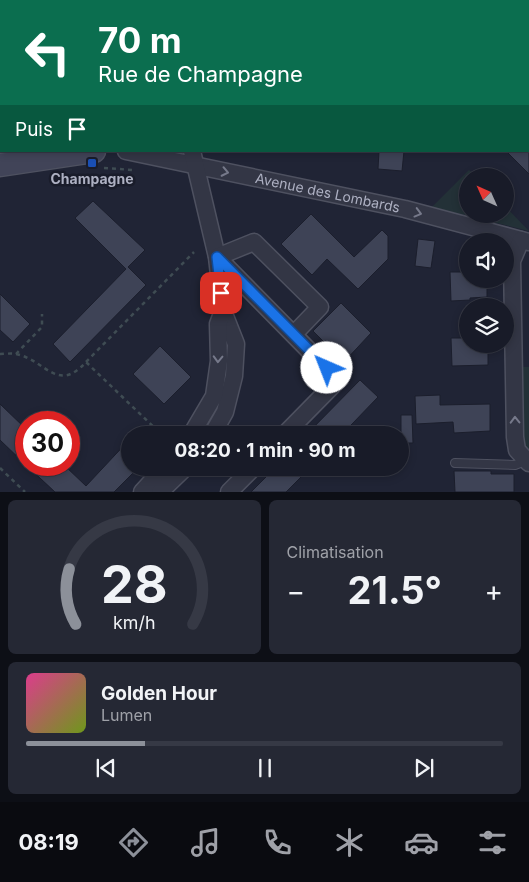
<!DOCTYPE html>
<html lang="fr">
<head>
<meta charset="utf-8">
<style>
  body { margin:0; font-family:Inter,sans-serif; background:#252834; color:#f1f3f6; height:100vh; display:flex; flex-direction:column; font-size:19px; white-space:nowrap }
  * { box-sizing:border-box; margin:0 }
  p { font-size:16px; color:#9fa1a8 }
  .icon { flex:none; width:28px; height:28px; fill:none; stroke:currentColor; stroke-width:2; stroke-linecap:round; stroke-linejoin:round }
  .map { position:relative; height:492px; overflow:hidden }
  .side { display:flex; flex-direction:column; gap:8px; padding:8px; background:#0d0f16; flex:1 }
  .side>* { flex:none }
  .banner { position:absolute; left:0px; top:0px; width:530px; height:152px; box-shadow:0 2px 8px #0003,0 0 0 1px #363945; background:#0b6e4f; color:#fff; overflow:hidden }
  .needle { width:32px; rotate:315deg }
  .controls { position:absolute; left:459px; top:168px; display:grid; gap:10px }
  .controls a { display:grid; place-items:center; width:55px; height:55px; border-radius:50%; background:#181b28; box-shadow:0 2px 8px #0003,0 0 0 1px #363945; font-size:25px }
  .speed { position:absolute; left:15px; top:411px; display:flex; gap:10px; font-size:25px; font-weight:700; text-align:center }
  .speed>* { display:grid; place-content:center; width:65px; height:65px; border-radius:50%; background:#181b28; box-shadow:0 2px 8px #0003,0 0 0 1px #363945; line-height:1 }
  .speed .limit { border:8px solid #d22; background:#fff; color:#111 }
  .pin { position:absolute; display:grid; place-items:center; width:42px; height:42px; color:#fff; margin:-21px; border-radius:10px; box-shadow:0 2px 8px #0006 }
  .me { position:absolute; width:55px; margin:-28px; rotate:316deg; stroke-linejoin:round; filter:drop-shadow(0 0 4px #0008) }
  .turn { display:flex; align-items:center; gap:18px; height:105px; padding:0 15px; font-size:22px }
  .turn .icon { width:65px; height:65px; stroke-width:2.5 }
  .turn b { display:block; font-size:35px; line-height:42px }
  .then { display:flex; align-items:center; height:48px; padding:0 15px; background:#0003; gap:10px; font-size:19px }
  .big { font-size:38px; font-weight:700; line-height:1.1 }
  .side .card { flex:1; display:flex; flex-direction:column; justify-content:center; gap:8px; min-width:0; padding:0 18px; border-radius:8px; background:#252834 }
  .side .dial { align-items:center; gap:0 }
  .dial svg { height:130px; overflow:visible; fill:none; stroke:#363945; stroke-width:7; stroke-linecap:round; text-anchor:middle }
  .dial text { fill:#f1f3f6; stroke:none }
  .song { display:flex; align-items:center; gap:15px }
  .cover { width:60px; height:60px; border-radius:8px; background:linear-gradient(135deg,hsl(330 70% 55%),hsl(80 70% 35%)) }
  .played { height:5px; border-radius:2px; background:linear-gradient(90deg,#8c9099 25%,#363945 25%) }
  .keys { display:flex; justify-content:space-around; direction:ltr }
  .heat { display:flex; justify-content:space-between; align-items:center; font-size:28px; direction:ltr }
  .side .tiles { flex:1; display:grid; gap:8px; grid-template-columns:1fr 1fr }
  .card:last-child { grid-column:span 2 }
  .trip { position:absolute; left:121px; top:426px; width:288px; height:50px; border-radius:25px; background:#181b28; box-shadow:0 2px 8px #0003,0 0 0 1px #363945; font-weight:700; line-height:50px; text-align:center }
  .tab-bar { display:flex; height:80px; justify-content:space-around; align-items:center; background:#0a0b10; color:#9fa1a8 }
  .tab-bar .icon { width:35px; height:35px }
  .tab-bar .active { color:#8c9099 }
  .tab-bar b { font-size:22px; color:#f1f3f6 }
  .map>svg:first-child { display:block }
</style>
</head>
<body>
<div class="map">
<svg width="529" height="492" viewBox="0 0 529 492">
  <rect width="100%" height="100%" fill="#202435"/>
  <g fill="#233137">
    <polygon points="469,170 476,176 468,176 468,214 505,214 505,206 529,231 432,207"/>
    <polygon points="522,367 529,367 529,451 524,444"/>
  </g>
  <g fill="#3e4356" stroke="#1b1e2c">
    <polygon points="379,151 404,151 402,171 378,169"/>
    <polygon points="506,151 529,151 529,174"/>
    <polygon points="93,201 145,250 128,267 146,285 70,362 53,344 126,269 75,218"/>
    <polygon points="311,214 354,257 382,230 388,236 388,259 358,289 327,259 312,275 281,244"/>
    <polygon points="418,239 435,241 431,268 415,266"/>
    <polygon points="450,272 464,272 464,276 468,276 468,279 487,279 487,297 470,298 470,300 451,301"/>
    <polygon points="0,294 30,324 13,342 0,330"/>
    <polygon points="341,303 371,333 344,362 313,331"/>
    <polygon points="451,338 466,338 468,344 488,344 488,365 452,366"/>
    <polygon points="160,346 191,377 164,404 133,374"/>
    <polygon points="360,380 378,397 353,423 341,435 306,435"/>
    <polygon points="440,395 440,405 490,404 490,431 454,433 453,422 416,424 415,396"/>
    <polygon points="0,404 26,429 26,465 0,440"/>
    <polygon points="401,415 412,415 413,443 401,443"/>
    <polygon points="130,439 130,468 138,468 114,492 55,492 26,465 64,465 86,486"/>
    <polygon points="275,468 310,468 286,492 251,492"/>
    <polygon points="454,471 491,471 491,474 514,474 514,492 455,492"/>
  </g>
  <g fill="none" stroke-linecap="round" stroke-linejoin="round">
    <defs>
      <polyline id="lane" points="455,463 515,465 525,461"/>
      <g id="street">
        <polyline points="413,0 415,1"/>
        <polyline points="529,52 529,54"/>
        <path id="s1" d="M126,151L405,209L529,242"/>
        <polyline points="192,151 217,257 223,311 236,344 234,376 225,412 212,435"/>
        <polyline points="521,240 512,261 515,437 517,450 529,463"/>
        <polyline points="191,435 214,396 219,361 218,324 223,311"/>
        <polyline points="284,435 338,380 217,257 254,242 320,307 294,334"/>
        <polyline points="142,492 164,468"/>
        <polyline points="160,492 185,468"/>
        <polyline points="229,492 253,468"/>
      </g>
      <polyline id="secondary" points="0,165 94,151"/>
    </defs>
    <use href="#lane" stroke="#4e5160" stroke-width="10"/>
    <use href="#street" stroke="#4e5160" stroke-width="19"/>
    <use href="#secondary" stroke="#4e5160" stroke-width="25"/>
    <g stroke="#3f4c53" stroke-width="2.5" stroke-dasharray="4 4" stroke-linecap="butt">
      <polyline points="35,1 35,0"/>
      <polyline points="104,168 133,170"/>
      <path d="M0,354C5,354 11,353 16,354C46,360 57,394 86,362L162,435"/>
      <polyline points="16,354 42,327 42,314"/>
      <polyline points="86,362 194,252"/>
      <polyline points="0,468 25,492"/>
    </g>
    <use href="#lane" stroke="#333645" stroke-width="8"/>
    <use href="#street" stroke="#333645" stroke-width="16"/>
    <use href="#secondary" stroke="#414458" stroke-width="22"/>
  </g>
  <defs><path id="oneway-chevron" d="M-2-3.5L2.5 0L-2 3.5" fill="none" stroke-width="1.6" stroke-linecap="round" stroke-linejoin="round" transform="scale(1.25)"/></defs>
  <g stroke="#76798a">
    <use href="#oneway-chevron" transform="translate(225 172) rotate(12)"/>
    <use href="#oneway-chevron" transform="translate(418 213) rotate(15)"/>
    <use href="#oneway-chevron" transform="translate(218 359) rotate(92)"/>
    <use href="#oneway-chevron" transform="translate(515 420) rotate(-91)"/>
  </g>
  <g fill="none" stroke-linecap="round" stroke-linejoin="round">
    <defs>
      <polyline id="route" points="221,293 217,257 327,368"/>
    </defs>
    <use href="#route" stroke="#114b97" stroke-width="12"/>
    <use href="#route" stroke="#1a73e8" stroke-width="9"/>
  </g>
  <rect fill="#1a4fb4" stroke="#191c2a" stroke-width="2" x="87" y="158" width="10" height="10" rx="2.5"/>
  <g text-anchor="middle" stroke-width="5" stroke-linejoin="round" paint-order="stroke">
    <g font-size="14" font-weight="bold" fill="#adb0c2" stroke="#191c2a">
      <text x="92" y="184">Champagne</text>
    </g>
    <g font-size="14" fill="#adb0c2" stroke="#191c2a">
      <text dy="5" stroke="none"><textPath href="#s1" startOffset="206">Avenue des Lombards</textPath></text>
    </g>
  </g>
</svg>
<div class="controls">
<a><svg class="needle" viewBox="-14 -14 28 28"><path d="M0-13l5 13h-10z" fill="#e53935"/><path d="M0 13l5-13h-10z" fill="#9fa1a8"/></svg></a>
<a><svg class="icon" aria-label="sound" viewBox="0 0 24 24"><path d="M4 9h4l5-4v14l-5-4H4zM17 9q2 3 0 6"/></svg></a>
<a><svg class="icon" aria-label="layers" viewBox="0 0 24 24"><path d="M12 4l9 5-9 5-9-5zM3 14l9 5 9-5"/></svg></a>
</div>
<div class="speed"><div class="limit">30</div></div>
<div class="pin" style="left:221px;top:293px;background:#d93025"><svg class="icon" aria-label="arrive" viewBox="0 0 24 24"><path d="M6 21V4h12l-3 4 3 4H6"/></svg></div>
<svg class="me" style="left:327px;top:368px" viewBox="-20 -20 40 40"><circle r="19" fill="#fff"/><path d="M0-13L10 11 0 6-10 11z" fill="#1a73e8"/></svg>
<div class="trip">08:20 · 1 min · 90 m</div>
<div class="banner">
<div class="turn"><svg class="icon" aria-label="left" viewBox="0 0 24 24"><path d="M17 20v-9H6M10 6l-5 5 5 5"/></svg><div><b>70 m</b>Rue de Champagne</div></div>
<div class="then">Puis<svg class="icon" aria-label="arrive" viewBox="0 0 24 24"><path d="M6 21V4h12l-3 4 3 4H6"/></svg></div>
</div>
</div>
<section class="side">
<div class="tiles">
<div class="card dial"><svg viewBox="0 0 100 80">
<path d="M14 69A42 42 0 1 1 86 69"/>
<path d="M14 69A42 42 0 0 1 10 35" stroke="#8c9099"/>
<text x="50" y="56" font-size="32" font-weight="700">28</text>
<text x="50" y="72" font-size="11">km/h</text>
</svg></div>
<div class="card"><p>Climatisation</p>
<div class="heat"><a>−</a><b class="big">21.5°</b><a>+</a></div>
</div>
<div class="card">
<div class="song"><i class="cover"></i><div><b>Golden Hour</b><p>Lumen</p></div></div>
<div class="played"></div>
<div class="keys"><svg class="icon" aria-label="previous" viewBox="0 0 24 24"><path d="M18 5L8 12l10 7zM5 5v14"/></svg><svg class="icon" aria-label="pause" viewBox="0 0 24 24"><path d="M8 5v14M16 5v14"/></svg><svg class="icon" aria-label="next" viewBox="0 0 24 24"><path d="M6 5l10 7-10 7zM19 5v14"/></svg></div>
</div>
</div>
</section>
<nav class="tab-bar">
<b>08:19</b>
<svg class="icon active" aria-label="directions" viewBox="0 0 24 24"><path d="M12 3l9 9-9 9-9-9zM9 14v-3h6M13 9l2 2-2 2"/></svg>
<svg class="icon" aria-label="music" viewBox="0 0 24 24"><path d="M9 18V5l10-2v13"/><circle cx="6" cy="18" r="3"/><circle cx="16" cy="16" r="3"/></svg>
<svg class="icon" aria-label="phone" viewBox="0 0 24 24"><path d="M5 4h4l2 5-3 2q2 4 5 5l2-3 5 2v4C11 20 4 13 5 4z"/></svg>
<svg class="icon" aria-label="climate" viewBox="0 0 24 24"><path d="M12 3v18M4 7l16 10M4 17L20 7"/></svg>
<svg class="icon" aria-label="car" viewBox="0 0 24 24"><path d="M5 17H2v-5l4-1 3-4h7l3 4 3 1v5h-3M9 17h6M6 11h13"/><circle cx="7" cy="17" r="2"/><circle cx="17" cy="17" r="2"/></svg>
<svg class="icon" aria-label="filters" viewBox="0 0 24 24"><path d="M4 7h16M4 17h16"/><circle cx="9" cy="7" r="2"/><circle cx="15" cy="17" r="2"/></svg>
</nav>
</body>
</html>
